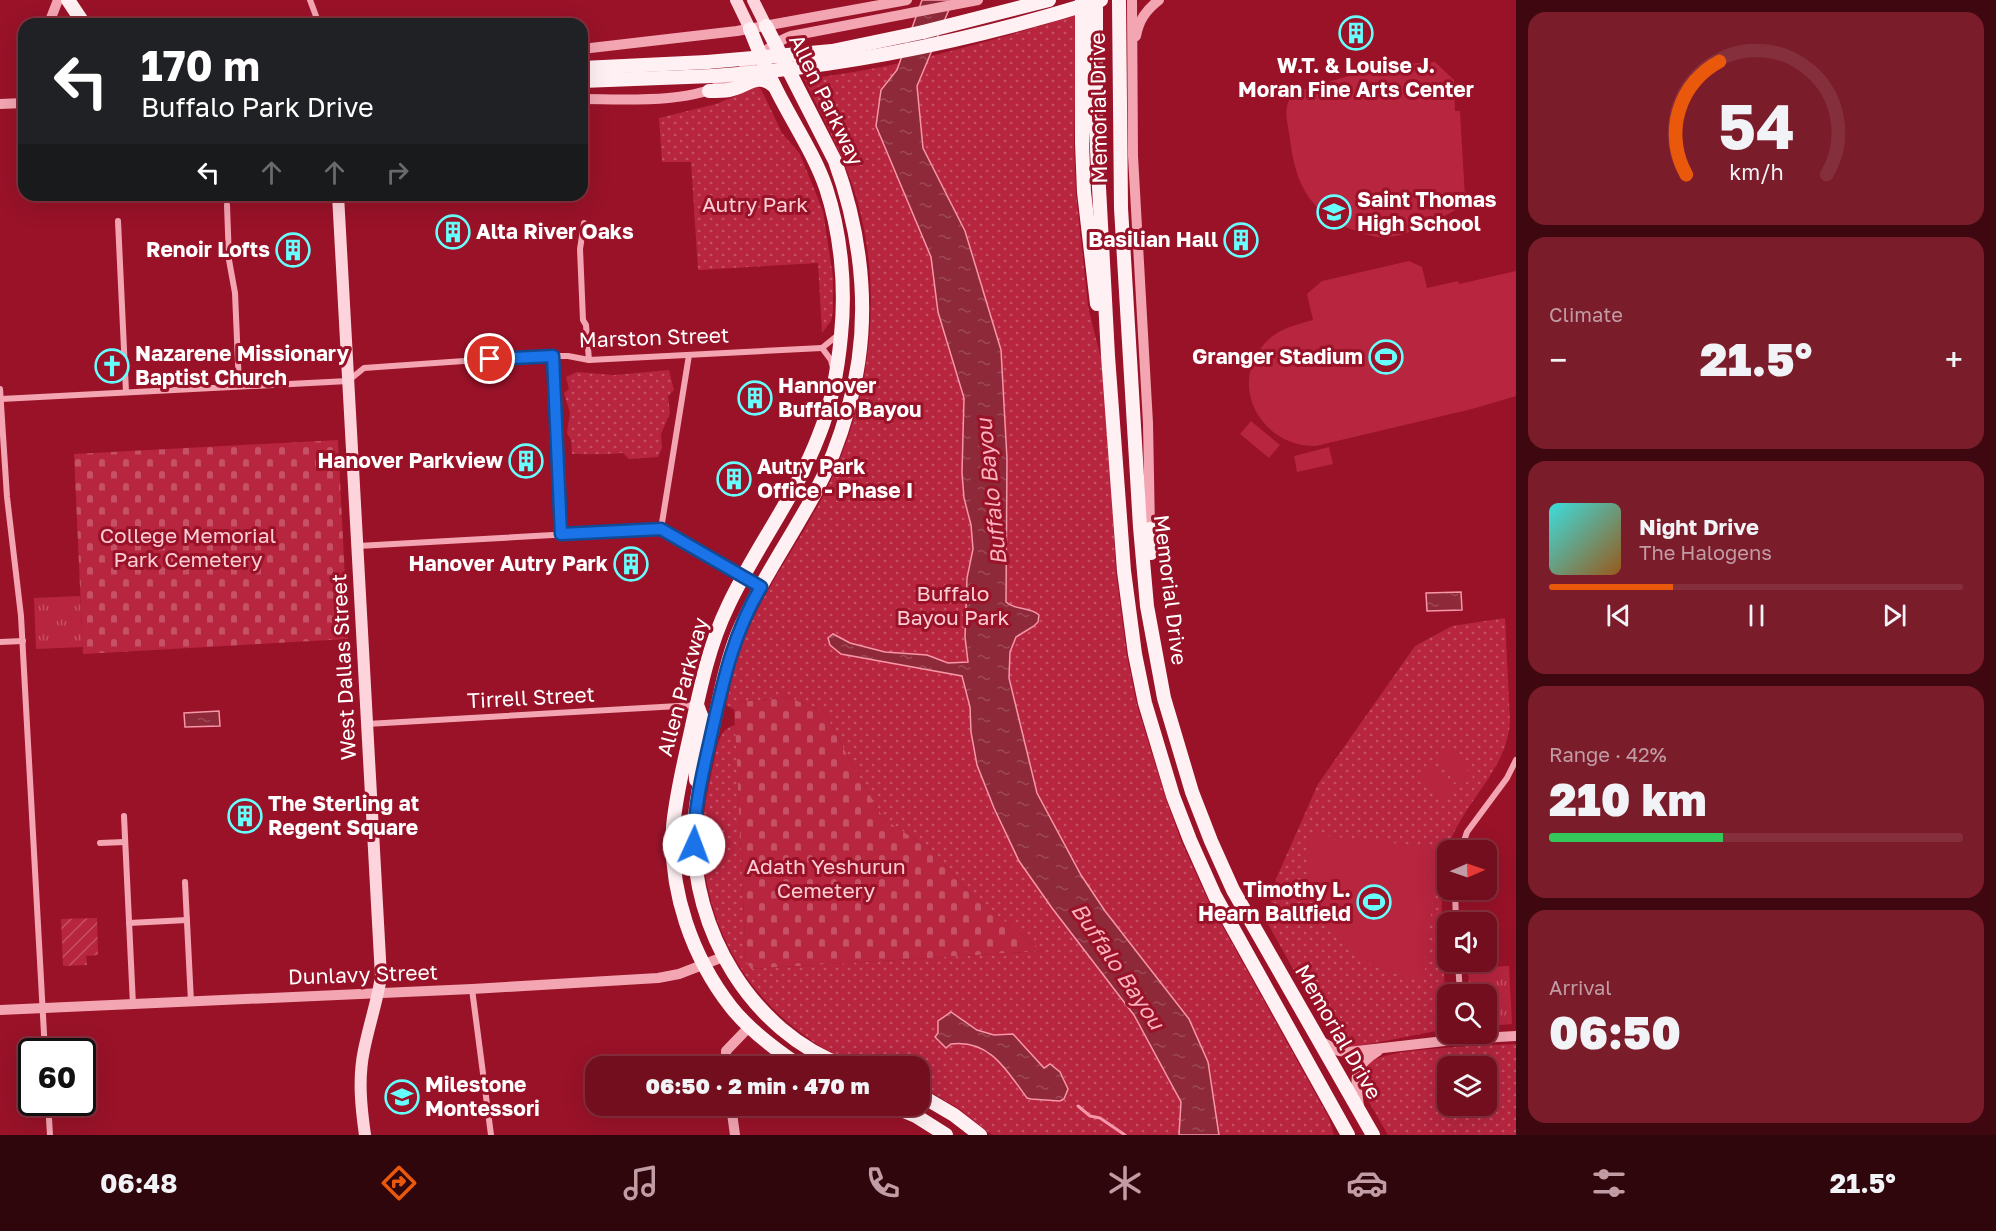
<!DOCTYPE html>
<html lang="en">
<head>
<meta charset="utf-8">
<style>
  body { margin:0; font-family:"Golos Text",sans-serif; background:#7b1c2b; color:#f1f3f6; height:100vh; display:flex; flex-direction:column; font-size:22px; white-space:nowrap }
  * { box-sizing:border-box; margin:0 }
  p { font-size:20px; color:#c19ca4 }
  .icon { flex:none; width:33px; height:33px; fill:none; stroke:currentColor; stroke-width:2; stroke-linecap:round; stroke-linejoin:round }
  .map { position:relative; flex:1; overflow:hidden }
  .drawer { display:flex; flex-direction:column; gap:12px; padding:12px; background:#3f0810; width:480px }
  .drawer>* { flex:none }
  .guide { position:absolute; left:18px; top:18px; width:570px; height:183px; border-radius:18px; box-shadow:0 6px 24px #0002,0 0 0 2px #852e3c; background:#202124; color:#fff; overflow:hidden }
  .needle { width:39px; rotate:88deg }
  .controls { position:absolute; left:1437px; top:840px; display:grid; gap:12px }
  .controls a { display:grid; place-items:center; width:60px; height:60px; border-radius:12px; background:#730e1e; box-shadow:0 6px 24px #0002,0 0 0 2px #852e3c; font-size:30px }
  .speed { position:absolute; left:18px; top:1038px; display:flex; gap:12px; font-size:30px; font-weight:700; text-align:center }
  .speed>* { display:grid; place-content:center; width:78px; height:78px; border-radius:50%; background:#730e1e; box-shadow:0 6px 24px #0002,0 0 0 2px #852e3c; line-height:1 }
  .speed .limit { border:3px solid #111; border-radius:9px; background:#fff; color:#111 }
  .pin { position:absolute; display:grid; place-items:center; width:51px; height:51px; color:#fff; margin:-26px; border:3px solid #fff; border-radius:50%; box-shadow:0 2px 6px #0007 }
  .me { position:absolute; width:66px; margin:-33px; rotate:2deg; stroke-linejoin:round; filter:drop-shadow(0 0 4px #0008) }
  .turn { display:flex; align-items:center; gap:21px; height:126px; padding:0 24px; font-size:27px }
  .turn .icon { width:78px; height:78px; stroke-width:2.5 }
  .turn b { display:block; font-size:42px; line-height:51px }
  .lanes { display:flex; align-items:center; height:57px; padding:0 24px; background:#0003; justify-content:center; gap:30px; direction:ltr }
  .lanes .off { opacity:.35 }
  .big { font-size:45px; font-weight:800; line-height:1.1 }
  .drawer .tile { flex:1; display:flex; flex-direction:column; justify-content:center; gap:9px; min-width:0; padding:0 21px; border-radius:18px; background:#7b1c2b }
  .drawer .dial { align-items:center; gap:0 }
  .dial svg { height:156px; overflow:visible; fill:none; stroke:#852e3c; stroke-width:7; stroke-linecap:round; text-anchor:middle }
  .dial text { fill:#f1f3f6; stroke:none }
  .song { display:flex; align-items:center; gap:18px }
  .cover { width:72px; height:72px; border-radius:9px; background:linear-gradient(135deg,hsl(180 70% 55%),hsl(30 70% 35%)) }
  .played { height:6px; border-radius:3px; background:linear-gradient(90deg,#ea580c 30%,#852e3c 30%) }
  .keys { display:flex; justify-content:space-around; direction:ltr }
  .heat { display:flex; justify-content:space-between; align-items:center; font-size:33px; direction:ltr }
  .charge { height:9px; border-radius:4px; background:linear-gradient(90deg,#34c759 42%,#852e3c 0) }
  .trip { position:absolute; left:585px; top:1056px; width:345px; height:60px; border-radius:18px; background:#730e1e; box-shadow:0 6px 24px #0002,0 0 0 2px #852e3c; font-weight:800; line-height:60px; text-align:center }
  .tabs { display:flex; height:96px; justify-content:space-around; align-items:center; background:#2e060c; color:#c19ca4 }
  .tabs .icon { width:42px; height:42px }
  .tabs .current { color:#ea580c }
  .tabs b { font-size:27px; color:#f1f3f6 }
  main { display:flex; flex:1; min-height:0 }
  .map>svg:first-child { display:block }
</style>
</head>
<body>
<main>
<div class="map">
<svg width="1516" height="1135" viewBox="0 0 1516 1135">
  <defs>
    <pattern id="grass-tufts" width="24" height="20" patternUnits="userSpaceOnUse" patternTransform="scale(1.5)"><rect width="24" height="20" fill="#b7253f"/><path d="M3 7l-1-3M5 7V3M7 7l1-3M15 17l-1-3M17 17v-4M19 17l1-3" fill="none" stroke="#c55165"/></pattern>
    <pattern id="cemetery-stones" width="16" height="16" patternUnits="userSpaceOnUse" patternTransform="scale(1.5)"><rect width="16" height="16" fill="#b7253f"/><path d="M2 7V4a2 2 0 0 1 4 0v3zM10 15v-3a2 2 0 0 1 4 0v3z" fill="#c55165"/></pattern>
    <pattern id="park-dots" width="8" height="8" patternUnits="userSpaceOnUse" patternTransform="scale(1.5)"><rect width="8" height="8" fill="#b7253f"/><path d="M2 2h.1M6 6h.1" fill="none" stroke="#c55165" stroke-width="1.8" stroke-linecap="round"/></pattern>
    <pattern id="garden-furrows" width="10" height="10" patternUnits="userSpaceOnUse" patternTransform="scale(1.5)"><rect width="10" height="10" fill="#b7253f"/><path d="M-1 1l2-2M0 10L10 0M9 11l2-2" fill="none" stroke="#c55165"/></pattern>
    <pattern id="water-ripples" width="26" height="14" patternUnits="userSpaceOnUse" patternTransform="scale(1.5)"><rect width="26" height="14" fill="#8d2938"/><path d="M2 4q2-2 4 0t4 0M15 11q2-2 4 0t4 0" fill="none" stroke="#9e4956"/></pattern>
  </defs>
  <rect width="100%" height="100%" fill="#991228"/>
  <g fill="url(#grass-tufts)">
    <polygon points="80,596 83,647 36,649 34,598"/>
    <polygon points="1509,966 1512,1024 1487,1026 1486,994 1469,994 1468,968"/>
  </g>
  <g fill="url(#cemetery-stones)">
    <polygon points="338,440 348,639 83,654 74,454"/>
    <polygon points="789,697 825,713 853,766 884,819 932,850 970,894 1043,951 751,969 746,962 734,710 739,709 738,702"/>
  </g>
  <g fill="url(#park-dots)" fill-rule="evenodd">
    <path d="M1077,15L1074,143L1076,193L1088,306L1105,375L1116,572L1127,656L1137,705L1166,799L1182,843L1208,900L1329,1118L1334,1135H992L958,1108L920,1086V1066C904,1066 885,1069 869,1066C844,1062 819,1047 800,1032C738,986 701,911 703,834C703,811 708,789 713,766C717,751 717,729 735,725L746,962L751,969L1043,951L970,894L932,850L884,819L853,766L825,713L789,697L739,702V710H735L726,705C732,681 736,657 746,635C766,586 799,543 823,496C873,399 887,281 850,178C837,144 820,112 804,79C897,69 987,42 1077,15Z"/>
    <polygon points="757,87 761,89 782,133 800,154 823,211 833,277 833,312 831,321 822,333 818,263 698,270 691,162 662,162 659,118 716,104"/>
    <path d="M669,370L674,390L668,396L670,413L661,434L662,448L658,457L629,459L623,453C606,455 590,454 572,454L571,440L567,433L570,413L564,393L569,389L566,377L577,372L614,375Z"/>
    <path d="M1505,618L1510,722C1507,768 1468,798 1451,839C1438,872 1442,908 1443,943C1444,971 1445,1000 1447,1029L1348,1048L1325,1024L1316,1010L1267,922L1276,879L1318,784L1415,646L1452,626Z"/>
    <path d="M1516,1044V1135H1388C1383,1125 1364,1096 1362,1087C1360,1079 1366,1067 1371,1062C1386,1048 1491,1045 1516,1044ZM1448,1066H1486V1106H1448Z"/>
  </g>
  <polygon fill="url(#garden-furrows)" points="97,918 98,955 86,956 87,965 63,966 61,919"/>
  <g fill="#b7253f">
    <path d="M1435,62L1454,80L1455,111H1460L1465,197C1460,211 1446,215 1433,221C1420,228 1405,235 1390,237C1379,239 1369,235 1359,232C1312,217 1295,185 1290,139C1287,117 1282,110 1294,91L1326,85L1328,82L1385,65Z"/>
    <path d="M1409,261L1422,267L1427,288L1458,281L1459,284L1516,271V396L1472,409L1316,446C1263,447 1227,388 1264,344C1277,329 1295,325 1313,320L1307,294L1322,281Z"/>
    <polygon points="1251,421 1280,445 1269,458 1240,434"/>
    <polygon points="1329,447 1333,464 1297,472 1294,456"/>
    <polygon points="1449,748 1473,777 1460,788 1436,760"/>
    <polygon points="1432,763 1456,791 1443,802 1419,774"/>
    <path d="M1308,834L1430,847L1437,858L1424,979C1342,969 1302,915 1308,834Z"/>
  </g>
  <g fill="url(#water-ripples)" stroke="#f696a9" stroke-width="1.5">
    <path d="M922,0H953L917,86L923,148L965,231L1001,350L1007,459L1006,602C1016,611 1029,606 1039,615L1038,622L1034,626L1016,637L1010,652L1009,678L1037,793L1081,875L1105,911L1189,1019L1208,1062L1219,1135H1179L1181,1102L1134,1015L1052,908L1019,861L994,808L977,765L971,732L970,707L962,676L841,654L830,645L828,638L833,634L850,643L885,652L927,655L948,663L968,662L965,637L967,578L973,549L971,525L964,498L962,473L964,398L938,312L931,257L876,126L881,90L897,70Z"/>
    <polygon points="1461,592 1462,610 1427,611 1426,593"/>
    <polygon points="219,711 220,726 185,727 184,713"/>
    <path d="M951,1012L977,1030L994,1035L1013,1034L1044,1068L1050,1064L1060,1072L1068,1089L1064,1099L1060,1101L1031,1099L1027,1098C1007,1071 990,1039 951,1044L946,1048L935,1037L938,1033V1021Z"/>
  </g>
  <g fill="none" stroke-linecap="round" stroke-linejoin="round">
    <polyline stroke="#f696a9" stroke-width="3" points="1078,1106 1090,1116 1100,1118 1125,1135"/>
    <g stroke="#f3a5b2" stroke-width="6">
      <polyline points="310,0 319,24"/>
      <polyline points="227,205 229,260 235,293 239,386"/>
      <polyline points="118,221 126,392"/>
      <polyline points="584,223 580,249 583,320 586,325 589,360"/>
      <polyline points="822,348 831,360 833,368"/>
      <polyline points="822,348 838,335"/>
      <polyline points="553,356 561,534"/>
      <polyline points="0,389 7,497 21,616 45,1052"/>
      <polyline points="1,399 348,381 364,368 533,356 568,356 589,360 822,348"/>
      <polyline points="661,529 689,355"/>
      <polyline points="358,546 661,529 760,587"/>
      <polyline points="0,642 23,641"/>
      <polyline points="367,724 696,705"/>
      <polyline points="124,816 133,1005"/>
      <polyline points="100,843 125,842"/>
      <polyline points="1461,850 1467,832 1507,778 1516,760"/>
      <polyline points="185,882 191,1002"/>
      <polyline points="1455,890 1456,922"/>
      <polyline points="129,923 187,920"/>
      <polyline points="1458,962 1460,994"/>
      <polyline points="472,989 491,1135"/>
      <polyline points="48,1102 50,1135"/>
    </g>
    <g stroke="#f3a5b2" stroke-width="10">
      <polyline points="1132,0 1133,156 1148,423 1150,529"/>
      <polyline points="52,24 51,18 58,0"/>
      <path d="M1136,36C1139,20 1146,10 1159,0"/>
      <polyline points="582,49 737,31 907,0"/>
      <path d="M582,99C623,99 692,104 727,82C749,68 766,45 791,36L978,0"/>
      <polyline points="0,104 24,103"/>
      <polyline points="0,1010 472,989 658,978 679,974 723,957"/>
      <polyline points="1318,1040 1339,1051 1348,1052 1462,1039 1516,1036"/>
      <polyline points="726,1066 726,1051 750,1026"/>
      <polyline points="731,1106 735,1135"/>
      <path d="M1359,1106C1355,1078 1352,1067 1378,1051"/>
    </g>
    <g stroke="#fdd4db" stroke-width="12">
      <polyline points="736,0 750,29"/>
      <polyline points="753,0 766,26"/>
      <path d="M338,195L381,977C377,1002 369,1025 364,1050C358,1078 361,1107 365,1135"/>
    </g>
    <g stroke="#fff1f3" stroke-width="14">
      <polyline points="68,0 84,24"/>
      <polyline points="1082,0 1082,143 1084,192 1097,304"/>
      <polyline points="1119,1 1121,208 1140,527 1147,606 1164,698 1192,792 1211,841 1233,890 1373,1135"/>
      <polyline points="1096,8 1096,131 1108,356 1124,571 1135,654 1145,703 1173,796 1190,840 1215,896 1348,1135"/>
      <path d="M766,26L835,161C864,241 872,327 848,409C840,438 829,467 815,493C790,539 760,582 739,630C726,661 720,695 713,727C705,762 695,796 694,831C691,929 751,1032 845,1066"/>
      <path d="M750,29C758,48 765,68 775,87C791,120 814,153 826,188C841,234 846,287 841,335C838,369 832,403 819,435C796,496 755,548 728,606C709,645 700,689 691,731C684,763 676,794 673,827C669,891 692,957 731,1007C750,1031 776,1050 800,1066"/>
      <polyline points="923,32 1049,0"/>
      <polyline points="582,68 707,62"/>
      <polyline points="582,81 713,76"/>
      <path d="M709,91C715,91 723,91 729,90C747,87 757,71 774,86"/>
      <polyline points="1150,529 1151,553"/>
      <polyline points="696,780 695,758 703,721 697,705"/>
      <polyline points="920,1095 954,1115 980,1135"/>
      <polyline points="892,1106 916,1116 946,1135"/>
    </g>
    <g stroke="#fff1f3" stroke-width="14">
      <polyline points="707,62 832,51 923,32"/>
      <path d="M713,76C845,67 974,40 1101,0"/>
    </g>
  </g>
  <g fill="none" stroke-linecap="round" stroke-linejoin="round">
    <defs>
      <path id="route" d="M490,359L553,356L561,534L661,529L761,587C732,635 722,687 710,740C702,775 694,809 694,845"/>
    </defs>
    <use href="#route" stroke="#114b97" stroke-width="15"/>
    <use href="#route" stroke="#1a73e8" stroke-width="10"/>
  </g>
  <defs>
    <symbol id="building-ring" viewBox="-11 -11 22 22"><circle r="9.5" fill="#991228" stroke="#67fffd" stroke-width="1.5"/><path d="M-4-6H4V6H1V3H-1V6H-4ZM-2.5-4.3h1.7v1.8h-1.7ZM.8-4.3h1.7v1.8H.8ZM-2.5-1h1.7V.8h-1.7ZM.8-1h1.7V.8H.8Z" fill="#67fffd"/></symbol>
    <symbol id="school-ring" viewBox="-11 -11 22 22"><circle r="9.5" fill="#991228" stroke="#67fffd" stroke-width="1.5"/><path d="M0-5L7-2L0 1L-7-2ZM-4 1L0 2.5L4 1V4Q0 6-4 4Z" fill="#67fffd"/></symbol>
    <symbol id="stadium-ring" viewBox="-11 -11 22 22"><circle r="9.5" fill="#991228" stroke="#67fffd" stroke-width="1.5"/><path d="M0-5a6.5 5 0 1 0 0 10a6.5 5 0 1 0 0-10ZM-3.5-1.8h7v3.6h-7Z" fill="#67fffd"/></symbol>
    <symbol id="church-ring" viewBox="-11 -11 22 22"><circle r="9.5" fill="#991228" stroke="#67fffd" stroke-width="1.5"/><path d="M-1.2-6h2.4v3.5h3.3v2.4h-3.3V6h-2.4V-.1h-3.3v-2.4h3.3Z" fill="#67fffd"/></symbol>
  </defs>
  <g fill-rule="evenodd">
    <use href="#building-ring" x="1337" y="14" width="38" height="38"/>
    <use href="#school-ring" x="1315" y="193" width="38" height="38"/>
    <use href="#building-ring" x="434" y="213" width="38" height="38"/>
    <use href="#building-ring" x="1222" y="221" width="38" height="38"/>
    <use href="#building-ring" x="274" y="231" width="38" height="38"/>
    <use href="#stadium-ring" x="1367" y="338" width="38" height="38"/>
    <use href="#church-ring" x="93" y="347" width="38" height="38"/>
    <use href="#building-ring" x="736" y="379" width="38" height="38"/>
    <use href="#building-ring" x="507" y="442" width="38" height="38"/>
    <use href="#building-ring" x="715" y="460" width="38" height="38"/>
    <use href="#building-ring" x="612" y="545" width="38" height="38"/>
    <use href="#building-ring" x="226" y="797" width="38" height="38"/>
    <use href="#stadium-ring" x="1355" y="883" width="38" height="38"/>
    <use href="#school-ring" x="383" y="1078" width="38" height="38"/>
  </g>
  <g text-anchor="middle" stroke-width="6" stroke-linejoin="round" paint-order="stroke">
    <g font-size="21" font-weight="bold" fill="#fff" stroke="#991228" text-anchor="start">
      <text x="1356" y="73" text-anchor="middle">W.T. &amp; Louise J.<tspan x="1356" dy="24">Moran Fine Arts Center</tspan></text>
      <text x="1357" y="207">Saint Thomas<tspan x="1357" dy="24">High School</tspan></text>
      <text x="476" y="239">Alta River Oaks</text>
      <text x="1218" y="247" text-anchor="end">Basilian Hall</text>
      <text x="270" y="257" text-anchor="end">Renoir Lofts</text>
      <text x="135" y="361">Nazarene Missionary<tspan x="135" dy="24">Baptist Church</tspan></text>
      <text x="1363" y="364" text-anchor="end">Granger Stadium</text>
      <text x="778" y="393">Hannover<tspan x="778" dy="24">Buffalo Bayou</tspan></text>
      <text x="503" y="468" text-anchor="end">Hanover Parkview</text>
      <text x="757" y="474">Autry Park<tspan x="757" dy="24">Office - Phase I</tspan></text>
      <text x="608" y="571" text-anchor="end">Hanover Autry Park</text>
      <text x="268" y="811">The Sterling at<tspan x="268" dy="24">Regent Square</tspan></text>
      <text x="1351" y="897" text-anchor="end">Timothy L.<tspan x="1351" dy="24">Hearn Ballfield</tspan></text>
      <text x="425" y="1092">Milestone<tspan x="425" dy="24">Montessori</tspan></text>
    </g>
    <g font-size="21" fill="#fff" stroke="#991228">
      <text transform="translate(826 100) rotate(64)" y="7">Allen Parkway</text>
      <text transform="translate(1099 108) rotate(-91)" y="7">Memorial Drive</text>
      <text transform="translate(654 338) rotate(-2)" y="7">Marston Street</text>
      <text transform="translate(1170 590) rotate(83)" y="7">Memorial Drive</text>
      <text transform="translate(344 667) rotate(-93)" y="7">West Dallas Street</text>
      <text transform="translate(683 687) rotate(-75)" y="7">Allen Parkway</text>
      <text transform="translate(531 698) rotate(-3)" y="7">Tirrell Street</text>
      <text transform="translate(363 975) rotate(-2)" y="7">Dunlavy Street</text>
      <text transform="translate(1338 1032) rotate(60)" y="7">Memorial Drive</text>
    </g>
    <g font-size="21" fill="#fdcdd5" stroke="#991228">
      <text x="755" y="212">Autry Park</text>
      <text x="188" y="543">College Memorial<tspan x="188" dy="24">Park Cemetery</tspan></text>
      <text x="953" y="601">Buffalo<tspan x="953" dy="24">Bayou Park</tspan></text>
      <text x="826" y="874">Adath Yeshurun<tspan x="826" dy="24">Cemetery</tspan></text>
    </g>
    <g font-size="22" font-style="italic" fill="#fab1be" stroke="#991228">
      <text transform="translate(991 492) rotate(-96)" y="8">Buffalo Bayou</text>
      <text transform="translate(1118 966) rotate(56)" y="8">Buffalo Bayou</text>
    </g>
  </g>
</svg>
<div class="controls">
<a><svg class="needle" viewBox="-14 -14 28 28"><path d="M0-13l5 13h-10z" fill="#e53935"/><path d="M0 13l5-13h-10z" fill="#c19ca4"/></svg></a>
<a><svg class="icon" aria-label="sound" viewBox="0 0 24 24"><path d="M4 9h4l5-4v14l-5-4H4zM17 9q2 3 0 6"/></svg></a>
<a><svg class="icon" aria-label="search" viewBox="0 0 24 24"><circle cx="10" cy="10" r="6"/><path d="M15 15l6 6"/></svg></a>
<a><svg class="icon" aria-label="layers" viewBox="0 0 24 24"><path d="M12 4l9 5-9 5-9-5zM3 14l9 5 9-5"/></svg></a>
</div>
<div class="speed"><div class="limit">60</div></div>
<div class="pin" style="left:490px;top:359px;background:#d93025"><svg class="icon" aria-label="arrive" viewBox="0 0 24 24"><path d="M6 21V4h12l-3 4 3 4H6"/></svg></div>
<svg class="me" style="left:694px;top:845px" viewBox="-20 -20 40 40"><circle r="19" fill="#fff"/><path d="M0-13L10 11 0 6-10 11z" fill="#1a73e8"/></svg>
<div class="trip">06:50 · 2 min · 470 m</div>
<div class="guide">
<div class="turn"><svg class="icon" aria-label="left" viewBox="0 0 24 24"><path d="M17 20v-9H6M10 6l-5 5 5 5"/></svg><div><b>170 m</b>Buffalo Park Drive</div></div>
<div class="lanes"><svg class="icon" aria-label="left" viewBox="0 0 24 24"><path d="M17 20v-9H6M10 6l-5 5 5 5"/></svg><svg class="icon off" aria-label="ahead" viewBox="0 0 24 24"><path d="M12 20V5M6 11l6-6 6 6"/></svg><svg class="icon off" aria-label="ahead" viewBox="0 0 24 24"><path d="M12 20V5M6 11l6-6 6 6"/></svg><svg class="icon off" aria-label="right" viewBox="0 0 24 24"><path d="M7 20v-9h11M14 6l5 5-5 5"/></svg></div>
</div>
</div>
<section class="drawer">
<div class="tile dial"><svg viewBox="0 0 100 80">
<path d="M14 69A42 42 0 1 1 86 69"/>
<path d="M14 69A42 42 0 0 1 31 11" stroke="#ea580c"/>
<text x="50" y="56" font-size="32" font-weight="700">54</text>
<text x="50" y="72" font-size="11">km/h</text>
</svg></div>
<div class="tile"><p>Climate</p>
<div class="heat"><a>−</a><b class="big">21.5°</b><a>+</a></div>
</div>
<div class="tile">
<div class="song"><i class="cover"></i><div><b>Night Drive</b><p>The Halogens</p></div></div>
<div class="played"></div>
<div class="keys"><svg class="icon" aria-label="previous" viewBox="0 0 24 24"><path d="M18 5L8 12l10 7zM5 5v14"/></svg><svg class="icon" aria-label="pause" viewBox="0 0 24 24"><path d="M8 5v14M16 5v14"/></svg><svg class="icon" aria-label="next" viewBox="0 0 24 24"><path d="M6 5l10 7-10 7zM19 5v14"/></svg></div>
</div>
<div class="tile"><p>Range · 42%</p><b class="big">210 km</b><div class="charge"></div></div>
<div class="tile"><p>Arrival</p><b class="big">06:50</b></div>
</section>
</main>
<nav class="tabs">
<b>06:48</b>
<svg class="icon current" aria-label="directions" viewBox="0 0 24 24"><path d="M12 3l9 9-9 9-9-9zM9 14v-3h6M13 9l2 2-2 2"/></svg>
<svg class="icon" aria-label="music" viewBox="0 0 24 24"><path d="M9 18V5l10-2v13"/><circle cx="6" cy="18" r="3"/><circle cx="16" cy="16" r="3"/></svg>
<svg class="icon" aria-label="phone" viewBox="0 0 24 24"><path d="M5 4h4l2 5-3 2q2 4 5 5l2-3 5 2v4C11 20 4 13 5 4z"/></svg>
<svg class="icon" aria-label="climate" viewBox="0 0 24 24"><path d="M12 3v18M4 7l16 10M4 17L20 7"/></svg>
<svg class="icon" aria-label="car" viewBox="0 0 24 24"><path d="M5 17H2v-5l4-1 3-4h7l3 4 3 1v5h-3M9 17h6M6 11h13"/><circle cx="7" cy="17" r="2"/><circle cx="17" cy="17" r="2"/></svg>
<svg class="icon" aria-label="filters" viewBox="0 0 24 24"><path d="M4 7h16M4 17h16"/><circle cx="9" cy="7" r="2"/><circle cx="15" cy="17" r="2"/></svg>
<b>21.5°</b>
</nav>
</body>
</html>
